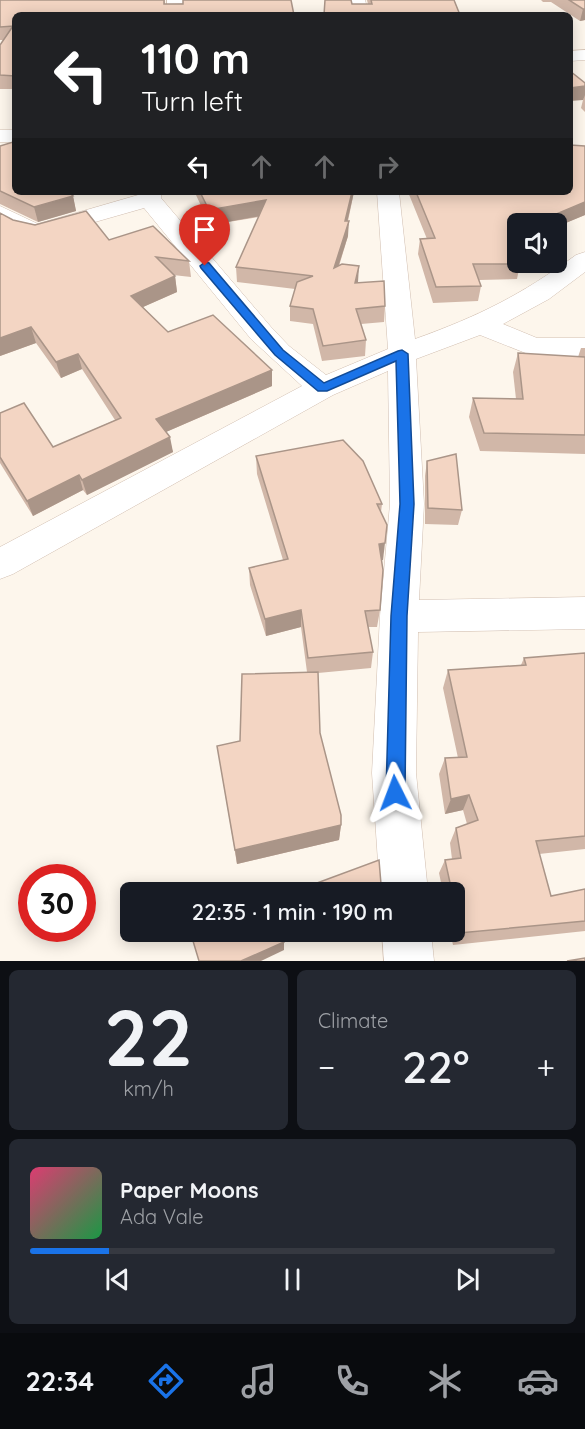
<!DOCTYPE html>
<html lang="en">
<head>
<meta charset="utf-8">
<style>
  body { margin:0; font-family:Quicksand,sans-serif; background:#242831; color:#f1f3f6; height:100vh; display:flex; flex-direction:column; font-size:22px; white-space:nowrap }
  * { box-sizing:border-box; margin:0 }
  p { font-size:20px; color:#9ea1a6 }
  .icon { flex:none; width:33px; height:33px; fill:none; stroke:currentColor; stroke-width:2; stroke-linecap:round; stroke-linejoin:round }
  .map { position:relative; height:961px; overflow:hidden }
  .details { display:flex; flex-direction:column; gap:9px; padding:9px; background:#0d0f14; flex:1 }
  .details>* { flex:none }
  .guide { position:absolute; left:12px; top:12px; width:561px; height:183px; border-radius:9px; box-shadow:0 3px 15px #0003; background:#202124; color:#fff; overflow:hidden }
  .fabs { position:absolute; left:507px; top:213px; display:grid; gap:12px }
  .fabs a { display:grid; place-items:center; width:60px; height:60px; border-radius:9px; background:#171b24; box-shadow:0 3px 15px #0003; font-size:30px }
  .speed { position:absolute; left:18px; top:864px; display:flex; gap:12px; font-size:30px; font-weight:700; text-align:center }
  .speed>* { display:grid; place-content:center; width:78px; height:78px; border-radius:50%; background:#171b24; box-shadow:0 3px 15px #0003; line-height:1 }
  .speed .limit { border:9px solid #d22; background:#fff; color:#111 }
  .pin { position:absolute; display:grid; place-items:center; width:51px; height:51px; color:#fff; margin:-62px -26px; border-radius:50% 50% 50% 0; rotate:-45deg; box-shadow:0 0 6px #0007 }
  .pin .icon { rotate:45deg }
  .me { position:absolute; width:66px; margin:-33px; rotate:357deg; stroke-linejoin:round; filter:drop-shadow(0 0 4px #0008) }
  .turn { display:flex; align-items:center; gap:21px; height:126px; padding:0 30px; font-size:27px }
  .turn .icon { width:78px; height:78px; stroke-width:2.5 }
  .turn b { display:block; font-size:42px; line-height:51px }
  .lanes { display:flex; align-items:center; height:57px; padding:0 30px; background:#0003; justify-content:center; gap:30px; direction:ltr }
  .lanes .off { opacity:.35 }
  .big { font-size:45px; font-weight:600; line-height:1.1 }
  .details .card { flex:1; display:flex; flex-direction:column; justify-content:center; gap:9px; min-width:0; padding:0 21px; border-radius:9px; background:#242831 }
  .details .dial { align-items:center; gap:0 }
  .dial b { font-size:78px; line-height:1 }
  .song { display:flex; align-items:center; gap:18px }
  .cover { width:72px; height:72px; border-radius:9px; background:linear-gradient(135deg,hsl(340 70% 55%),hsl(140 70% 35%)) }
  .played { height:6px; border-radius:3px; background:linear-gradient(90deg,#1a73e8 15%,#363941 15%) }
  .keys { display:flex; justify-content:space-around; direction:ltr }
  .heat { display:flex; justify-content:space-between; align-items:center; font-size:33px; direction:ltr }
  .details .tiles { flex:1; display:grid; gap:9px; grid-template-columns:1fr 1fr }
  .card:last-child { grid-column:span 2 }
  .trip { position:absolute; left:120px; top:882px; width:345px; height:60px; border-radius:9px; background:#171b24; box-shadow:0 3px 15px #0003; font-weight:600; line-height:60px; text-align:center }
  .dock { display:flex; height:96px; justify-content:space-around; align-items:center; background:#090b0e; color:#9ea1a6 }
  .dock .icon { width:42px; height:42px }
  .dock .selected { color:#1a73e8 }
  .dock b { font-size:27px; color:#f1f3f6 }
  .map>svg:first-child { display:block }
</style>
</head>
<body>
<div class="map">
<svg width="585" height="961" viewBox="0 0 585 961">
  <rect width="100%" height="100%" fill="#fdf6ec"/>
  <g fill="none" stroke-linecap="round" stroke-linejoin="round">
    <defs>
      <g id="minor">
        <rect x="167" y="0" width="16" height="15"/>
        <polygon points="349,0 365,0 369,15 353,15"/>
        <polygon points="585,50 585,60 570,61 570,51"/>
        <rect x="0" y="130" width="15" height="12"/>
        <path d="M139,192H161V198L271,327L289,346L326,375L388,349L377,192H399L415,339C479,316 521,295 576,255L585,252V272L549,299L503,324L537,338H585V356H533L480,335L416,359L424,504L419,600L585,597V629L418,632L416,773L428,892H380L372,773L380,616L390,504L388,371L333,395L13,574L0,579V547L302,386L251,339L144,208L39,238L18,233L0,223V206L38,224L138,195Z"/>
        <polygon points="382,932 431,932 434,961 384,961"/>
      </g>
    </defs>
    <use href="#minor" stroke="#d1beb0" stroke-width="1"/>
    <use href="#minor" fill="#fff" fill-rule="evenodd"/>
  </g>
  <g fill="#d1b7a8">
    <polygon points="0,0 165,0 165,4 291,0 15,15 15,89 0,89 0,45 3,40 0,40"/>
    <polygon points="325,0 351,0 352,4 368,4 367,0 454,0 460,15 324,15"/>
    <polygon points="541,0 585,0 585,20 580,21 551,2 543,2"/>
    <polygon points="585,83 585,112 581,108 583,100"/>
    <polygon points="0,146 73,196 76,211 38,222 0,204"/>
    <polygon points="585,146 585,215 556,227 556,224 518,224 513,246 520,264 517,279 479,280 481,286 478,301 433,303 418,254 420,239 427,239 408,192 570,192"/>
    <polygon points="193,192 354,192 348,221 348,236 339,266 385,306 384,322 361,324 366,340 365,356 322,361 313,324 290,321 290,306 295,289 237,282 236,267 259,217 210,225 196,195"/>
    <polygon points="0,213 13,220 109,240 189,261 191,277 173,275 175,276 177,292 143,307 168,332 272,370 272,386 166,432 173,452 87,495 83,490 33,516 0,463 0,413 53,447 115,420 82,369 61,378 36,343 0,356"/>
    <polygon points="581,348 585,348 585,454 480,451 469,417 473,398 516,399 513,372 518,353 578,357"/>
    <polygon points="256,456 382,504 381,512 383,560 381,560 380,610 377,627 368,627 373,652 371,668 318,673 320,733 341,825 339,840 237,864 217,746 240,741 307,672 301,627 266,636 250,585 249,568 283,560 257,474"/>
    <polygon points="427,461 462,510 458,525 425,524 425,476"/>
    <polygon points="585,653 585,849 539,854 551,896 585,889 585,931 453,945 450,932 454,932 454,892 443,892 439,873 445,860 452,859 450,843 456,828 467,824 463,810 445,814 439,774 445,758 458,758 443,688 448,670 521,665 524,658"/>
    <polygon points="317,883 381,884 396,892 316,892"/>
  </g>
  <g fill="#aa9588">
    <polygon points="583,9 585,9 585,20 580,21"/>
    <polygon points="585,86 585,95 583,100 570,101 570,88"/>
    <polygon points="352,192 354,192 344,236 345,221"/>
    <polygon points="73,196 76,211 38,222 34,207"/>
    <polygon points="266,200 266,215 210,225 209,210"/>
    <polygon points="585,202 585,215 556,227 556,224 545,224 547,218"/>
    <polygon points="349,221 348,236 333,283 334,268"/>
    <polygon points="518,230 518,244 505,249 508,234"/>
    <polygon points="359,266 358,282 354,298 355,283"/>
    <polygon points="175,276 177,292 134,311 131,296"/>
    <polygon points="31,327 36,343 0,356 0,338"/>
    <polygon points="78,354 82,369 61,378 56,362"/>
    <polygon points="272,370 272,386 159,435 156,419"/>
    <polygon points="170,437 173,452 87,495 82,480"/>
    <polygon points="79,475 83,490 33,516 27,501"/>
    <polygon points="385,543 383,560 377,561 379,544"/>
    <polygon points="301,610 301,627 266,636 265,619"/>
    <polygon points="469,795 463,810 445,814 451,799"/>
    <polygon points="341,825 339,840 237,864 235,850"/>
    <polygon points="284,942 284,950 261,961 241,961"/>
  </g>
  <g fill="#f3d5c3" stroke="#aa9588" stroke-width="1.5">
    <polygon points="0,0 164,0 164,4 183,4 183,0 291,0 294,15 15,15 15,76 0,75 0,45 13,26 0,27"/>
    <polygon points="325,0 351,0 352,4 372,4 371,0 454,0 460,15 324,15"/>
    <polygon points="569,0 585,0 585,9 583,9"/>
    <polygon points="570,71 585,83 585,86 570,88"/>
    <polygon points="13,142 15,144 15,192 69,192 73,196 34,207 0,191 0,146"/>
    <polygon points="570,145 585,146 585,202 547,218 538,219 539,221 533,224 518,224 518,230 508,234 518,257 518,262 520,262 520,264 473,264 481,286 436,287 420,239 435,238 416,192 570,192"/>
    <polygon points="200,192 352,192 345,221 349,221 334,268 342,264 359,266 355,283 384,281 385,306 356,309 366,340 323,346 313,309 290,306 297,282 313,276 236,267 266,200 209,210"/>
    <polygon points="86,211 109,240 153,226 189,261 156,257 175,276 131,296 168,332 213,315 272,370 156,419 170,437 82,480 79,475 27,501 0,457 0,413 24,403 53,447 121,418 78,354 56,362 31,327 0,338 0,213 13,220 35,225"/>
    <polygon points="518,353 585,357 585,435 484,433 473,398 523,399"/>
    <polygon points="343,440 363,461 382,504 377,504 387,525 385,543 379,544 383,570 380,610 365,611 373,652 308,658 301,610 265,619 249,568 288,559 256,456"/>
    <polygon points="456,454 462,510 428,508 427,461"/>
    <polygon points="585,653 585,836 536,841 551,896 585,889 585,921 459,933 454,908 454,892 452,892 445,860 461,858 456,828 478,820 469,795 451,799 445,758 467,757 448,670 526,665 524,658"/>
    <polygon points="318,672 320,733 341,815 341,825 235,850 217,746 240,741 242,674"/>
    <polygon points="379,860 381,884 393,884 396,892 320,892 317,883"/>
    <polygon points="215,932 280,932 284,942 241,961 199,961 193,941"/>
    <polygon points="585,958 585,961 567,961"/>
  </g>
  <polygon fill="#1a73e8" stroke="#114b97" stroke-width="1.5" points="205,262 209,263 283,350 324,383 398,351 402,350 408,354 414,504 407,616 405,793 402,799 395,802 389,799 386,793 391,616 400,504 396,361 327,391 318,391 275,355 201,268 200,266"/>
</svg>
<div class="fabs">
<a><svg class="icon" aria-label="sound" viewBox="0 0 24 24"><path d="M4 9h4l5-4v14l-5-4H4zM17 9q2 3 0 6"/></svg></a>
</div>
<div class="speed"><div class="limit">30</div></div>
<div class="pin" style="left:205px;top:266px;background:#d93025"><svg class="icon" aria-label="arrive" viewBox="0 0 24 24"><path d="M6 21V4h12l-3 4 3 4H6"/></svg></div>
<svg class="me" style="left:395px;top:793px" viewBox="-20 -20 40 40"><path d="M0-17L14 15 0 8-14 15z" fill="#1a73e8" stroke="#fff" stroke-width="4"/></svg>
<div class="trip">22:35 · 1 min · 190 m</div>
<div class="guide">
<div class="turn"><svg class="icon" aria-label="left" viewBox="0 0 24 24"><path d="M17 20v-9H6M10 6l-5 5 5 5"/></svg><div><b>110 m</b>Turn left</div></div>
<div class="lanes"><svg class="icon" aria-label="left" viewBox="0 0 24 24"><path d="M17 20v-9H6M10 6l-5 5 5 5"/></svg><svg class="icon off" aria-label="ahead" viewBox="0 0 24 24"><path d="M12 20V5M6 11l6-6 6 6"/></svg><svg class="icon off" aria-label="ahead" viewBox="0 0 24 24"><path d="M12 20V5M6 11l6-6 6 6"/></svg><svg class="icon off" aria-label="right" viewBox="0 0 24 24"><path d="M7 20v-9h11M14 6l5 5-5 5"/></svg></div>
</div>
</div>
<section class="details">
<div class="tiles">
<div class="card dial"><b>22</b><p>km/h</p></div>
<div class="card"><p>Climate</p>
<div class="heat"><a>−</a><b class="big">22°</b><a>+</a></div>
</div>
<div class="card">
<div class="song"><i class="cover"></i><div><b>Paper Moons</b><p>Ada Vale</p></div></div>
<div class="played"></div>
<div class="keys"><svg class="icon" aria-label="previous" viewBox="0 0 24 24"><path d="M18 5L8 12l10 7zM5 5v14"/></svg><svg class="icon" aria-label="pause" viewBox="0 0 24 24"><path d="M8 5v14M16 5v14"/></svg><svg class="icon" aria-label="next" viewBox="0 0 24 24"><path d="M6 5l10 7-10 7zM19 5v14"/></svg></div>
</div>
</div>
</section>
<nav class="dock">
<b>22:34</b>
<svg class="icon selected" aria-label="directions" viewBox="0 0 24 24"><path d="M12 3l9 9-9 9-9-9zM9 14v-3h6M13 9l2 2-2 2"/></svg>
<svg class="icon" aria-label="music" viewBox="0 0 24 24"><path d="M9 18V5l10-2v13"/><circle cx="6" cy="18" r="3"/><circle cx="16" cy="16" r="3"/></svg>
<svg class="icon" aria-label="phone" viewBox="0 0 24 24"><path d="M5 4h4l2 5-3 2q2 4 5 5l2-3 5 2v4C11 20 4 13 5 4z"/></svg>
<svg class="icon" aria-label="climate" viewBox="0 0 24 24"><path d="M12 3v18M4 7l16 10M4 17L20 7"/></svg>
<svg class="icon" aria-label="car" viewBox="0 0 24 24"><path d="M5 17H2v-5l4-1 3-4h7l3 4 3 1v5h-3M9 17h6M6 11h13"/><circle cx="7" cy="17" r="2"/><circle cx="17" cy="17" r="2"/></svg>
</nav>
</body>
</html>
